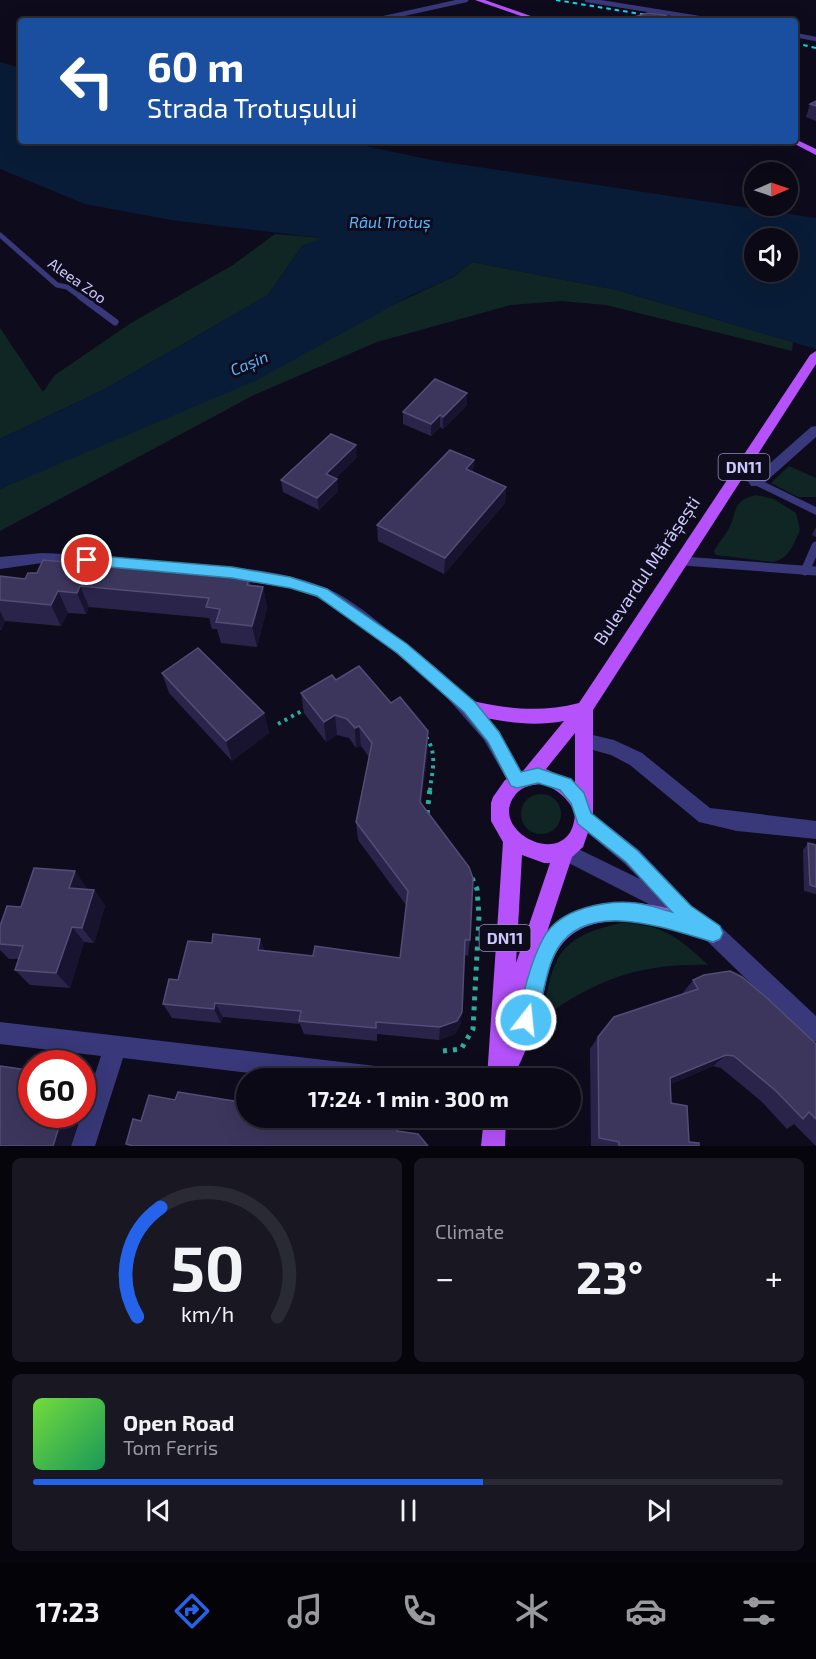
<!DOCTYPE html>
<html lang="en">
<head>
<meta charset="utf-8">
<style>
  body { margin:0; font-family:"Exo 2",sans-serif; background:#181722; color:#f1f3f6; height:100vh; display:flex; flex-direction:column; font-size:22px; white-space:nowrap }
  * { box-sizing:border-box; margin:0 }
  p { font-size:20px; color:#999aa0 }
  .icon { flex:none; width:33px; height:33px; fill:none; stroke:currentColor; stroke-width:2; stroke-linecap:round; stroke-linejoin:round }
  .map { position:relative; height:1146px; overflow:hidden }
  .sheet { display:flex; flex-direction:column; gap:12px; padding:12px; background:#06050c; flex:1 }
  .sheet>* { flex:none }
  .banner { position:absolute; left:18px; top:18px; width:780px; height:126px; border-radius:6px; box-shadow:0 6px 24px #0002,0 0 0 2px #2a2a34; background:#1a4fa0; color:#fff; overflow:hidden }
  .needle { width:39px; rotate:88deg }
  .buttons { position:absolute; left:744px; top:162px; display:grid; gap:12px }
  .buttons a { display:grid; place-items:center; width:54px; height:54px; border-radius:50%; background:#0a0915; box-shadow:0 6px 24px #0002,0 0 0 2px #2a2a34; font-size:30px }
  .speed { position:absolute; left:18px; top:1050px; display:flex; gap:12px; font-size:30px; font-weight:700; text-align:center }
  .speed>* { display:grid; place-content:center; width:78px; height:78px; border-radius:50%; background:#0a0915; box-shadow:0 6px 24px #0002,0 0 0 2px #2a2a34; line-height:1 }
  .speed .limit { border:9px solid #d22; background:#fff; color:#111 }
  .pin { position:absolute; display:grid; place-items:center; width:51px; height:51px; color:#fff; margin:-26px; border:3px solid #fff; border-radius:50%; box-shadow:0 2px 6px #0007 }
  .me { position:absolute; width:66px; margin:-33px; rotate:16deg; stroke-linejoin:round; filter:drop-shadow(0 0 4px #0008) }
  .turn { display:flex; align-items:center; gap:21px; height:126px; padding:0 30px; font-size:27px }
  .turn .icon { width:78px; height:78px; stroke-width:2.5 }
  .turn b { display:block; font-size:42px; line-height:51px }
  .big { font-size:45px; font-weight:700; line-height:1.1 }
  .sheet .tile { flex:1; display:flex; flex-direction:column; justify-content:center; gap:9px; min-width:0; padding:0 21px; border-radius:9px; background:#181722 }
  .sheet .dial { align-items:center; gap:0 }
  .dial svg { height:156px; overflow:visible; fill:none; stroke:#2a2a34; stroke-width:7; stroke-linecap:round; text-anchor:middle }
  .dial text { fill:#f1f3f6; stroke:none }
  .song { display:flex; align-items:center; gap:18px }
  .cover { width:72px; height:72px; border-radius:9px; background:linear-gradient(135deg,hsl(100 70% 55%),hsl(150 70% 35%)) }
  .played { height:6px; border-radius:3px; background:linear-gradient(90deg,#2563eb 60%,#2a2a34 60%) }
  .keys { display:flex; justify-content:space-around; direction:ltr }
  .heat { display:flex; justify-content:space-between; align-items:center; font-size:33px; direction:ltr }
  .sheet .tiles { flex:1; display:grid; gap:12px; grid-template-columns:1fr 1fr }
  .tile:last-child { grid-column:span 2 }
  .trip { position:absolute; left:236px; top:1068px; width:345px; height:60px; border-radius:30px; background:#0a0915; box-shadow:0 6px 24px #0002,0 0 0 2px #2a2a34; font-weight:700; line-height:60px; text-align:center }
  .tabs { display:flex; height:96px; justify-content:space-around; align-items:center; background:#040408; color:#999aa0 }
  .tabs .icon { width:42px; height:42px }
  .tabs .active { color:#2563eb }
  .tabs b { font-size:27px; color:#f1f3f6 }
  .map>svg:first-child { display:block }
</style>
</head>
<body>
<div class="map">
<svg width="816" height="1146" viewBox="0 0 816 1146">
  <rect width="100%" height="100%" fill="#0e0c1c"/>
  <g fill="#0f2624">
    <polygon points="275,234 324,238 302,246 268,295 105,389 0,439 0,328 43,392 55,375 131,323 233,265"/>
    <polygon points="472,262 617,290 793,342 792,351 606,305 561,301 511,305 377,342 254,395 0,531 0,489 455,276"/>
    <polygon points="789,466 816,478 816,497 798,497 771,483"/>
    <path d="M756,495L774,499L796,513L800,530C794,543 789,560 772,562L716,555L714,551C719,542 726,535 730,526C738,508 733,501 756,495Z"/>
    <circle cx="541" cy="814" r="20"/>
    <path d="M621,923C663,924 679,938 708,965C642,963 596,979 543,1018C552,958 557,937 621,923Z"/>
  </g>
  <path fill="#091c37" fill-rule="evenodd" d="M0,62L21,68V141H341L432,160L816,218V349L617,290L472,262L455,276L410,296L257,380L0,489V439L105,389L268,295L302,246L322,238L171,220L85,204L0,169ZM754,238H788V272H754Z"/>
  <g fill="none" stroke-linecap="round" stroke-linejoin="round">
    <g stroke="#2faa9e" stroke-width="4" stroke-dasharray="3 4.5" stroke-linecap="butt">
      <polyline points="278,724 307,708"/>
      <path d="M426,737C438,754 432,771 430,790"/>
    </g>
    <g stroke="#2faa9e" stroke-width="5" stroke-dasharray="4 6" stroke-linecap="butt">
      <polyline points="427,814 430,789"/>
      <polyline points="443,1051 461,1049 473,1029 479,916 477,889 472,878"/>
    </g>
    <g stroke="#38387a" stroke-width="4.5">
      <polyline points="587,0 717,21"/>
      <polyline points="371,21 466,0"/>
      <polyline points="795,35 816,39"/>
    </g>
    <polyline stroke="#38387a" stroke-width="5" points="0,235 57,285 67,287 82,298"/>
    <g stroke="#38387a" stroke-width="7">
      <polyline points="80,296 115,322"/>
      <polyline points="740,474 816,511"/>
    </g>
    <g stroke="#38387a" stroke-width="9">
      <polyline points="683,561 816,571"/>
      <polyline points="805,571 816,546"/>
    </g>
    <g fill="#38387a" fill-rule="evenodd">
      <polygon points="816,426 816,437 761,486 751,486 749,483 751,480 811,427"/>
      <polygon points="42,553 110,556 117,562 110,568 42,563 0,569 0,557"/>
      <path d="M200,564C241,568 282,571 321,586C345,595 366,612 386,628C443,670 496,716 526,781L523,787L517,789L511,787L484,740L450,701L412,665L340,611L316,597L286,587L195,574L193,570L195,566Z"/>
      <polygon points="584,733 614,740 642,753 710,808 816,821 816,839 737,831 699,822 630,765 611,755 578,746 575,741 578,736"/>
      <polygon points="584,809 591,812 639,850 691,905 720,926 816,1016 816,1042 808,1039 706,940 676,918 557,857 554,851 557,845 564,842 640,879 625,864 577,824 575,818 577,812"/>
      <polygon points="0,1022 384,1067 392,1070 395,1078 293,1078 123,1058 95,1146 71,1146 101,1056 0,1044"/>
    </g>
    <g fill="#b552fb" fill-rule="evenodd">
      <polygon points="475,0 485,0 545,21 535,21"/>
      <polygon points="795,139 816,149 816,155 789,141 795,141"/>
      <path d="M816,351V364L593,710V818L583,847L572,857L547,932C592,884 666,903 720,926L723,933L720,940L713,943C666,927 583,897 554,957C545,976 544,999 538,1019C531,1039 522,1059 513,1078H487L503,842L491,821V803L493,797L505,780L523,771L564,721C531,727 501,722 469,714L463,712L461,707L463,702L469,700C507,709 540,713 579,703L810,355ZM575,733V783L546,769ZM541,784C557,788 567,798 575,812C574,873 490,835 513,798C520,787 529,785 541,784ZM522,855L544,863H550L516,963Z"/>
      <polygon points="484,1118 506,1118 505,1146 481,1146"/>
    </g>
    <g stroke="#06deec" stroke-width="2" stroke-dasharray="4.5 4" stroke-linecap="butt">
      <polyline points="556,0 683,21"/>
      <polyline points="795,43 816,48"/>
    </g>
  </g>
  <g fill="#2a244a">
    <polygon points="816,101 816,121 806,117 810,104"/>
    <polygon points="467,393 467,405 443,429 440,427 431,436 403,424 403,412"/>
    <polygon points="357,457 336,478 337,479 338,491 319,510 283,492 281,480"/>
    <polygon points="474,460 473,472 506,487 505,503 444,574 378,541 377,525"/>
    <polygon points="816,527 816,537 812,535"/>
    <polygon points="37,573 222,576 249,578 251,586 263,587 267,608 257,647 221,643 217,629 212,629 209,618 89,607 86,614 68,613 61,626 5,621 1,630 0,630 0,576 25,579"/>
    <polygon points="162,673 264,713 269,733 232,761 169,693"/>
    <polygon points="336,680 391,703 428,731 428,750 421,804 470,940 468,956 465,955 462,1012 460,1025 455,1034 439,1040 377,1034 377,1041 304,1034 300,1024 223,1017 221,1023 172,1018 163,1004 178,980 212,943 260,939 265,951 313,956 400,958 406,905 358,840 356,822 369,757 361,746 356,748 349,738 337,735 326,742 304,713 301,693"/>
    <polygon points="808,843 816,845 816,894 804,891 803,850"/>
    <polygon points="87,888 86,889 94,890 105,906 94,943 84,942 70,988 30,985 15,970 19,959 9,959 0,950 0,926 21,907"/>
    <polygon points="693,980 816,1044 816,1146 794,1124 787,1129 761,1101 721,1068 713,1066 671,1084 671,1103 689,1142 699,1146 591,1146 590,1049 598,1037 682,994"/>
  </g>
  <g fill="#18132f">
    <polygon points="467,393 467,405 443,429 443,417"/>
    <polygon points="440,415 440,427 431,436 431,424"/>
    <polygon points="356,445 357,457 328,486 326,474"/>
    <polygon points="474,460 472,476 466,469"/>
    <polygon points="337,479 338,491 319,510 317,498"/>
    <polygon points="506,487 505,503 444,574 445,558"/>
    <polygon points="80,586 89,607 86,614 77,593"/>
    <polygon points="263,587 267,608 257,647 252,626"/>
    <polygon points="58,591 68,613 61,626 51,605"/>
    <polygon points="0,611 5,621 1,630 0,628"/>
    <polygon points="264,713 269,733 232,761 226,741"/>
    <polygon points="335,715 337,735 326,742 324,722"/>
    <polygon points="359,726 361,746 356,748 355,728"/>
    <polygon points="428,731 428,750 419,821 420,802"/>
    <polygon points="75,871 87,888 81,905 69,888"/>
    <polygon points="94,890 105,906 94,943 82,928"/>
    <polygon points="72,927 84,942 70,988 56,973"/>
    <polygon points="260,939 266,954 258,950"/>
    <polygon points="215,1003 223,1017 221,1023 214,1009"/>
    <polygon points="462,1012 460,1025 455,1034 439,1040 440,1027"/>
    <polygon points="726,1055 713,1066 660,1089 670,1078"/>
    <polygon points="82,1094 85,1096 82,1106"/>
    <polygon points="63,1114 80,1114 71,1146 53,1146"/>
  </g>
  <g fill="#3c365d" stroke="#524d76" stroke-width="1.5">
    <polygon points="648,13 664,15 679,21 620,21"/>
    <polygon points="816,101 816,106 810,104"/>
    <polygon points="435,379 467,393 443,417 440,415 431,424 403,412"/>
    <polygon points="331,434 356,445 326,474 337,479 317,498 281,480"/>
    <polygon points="450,450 474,460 466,469 506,487 445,558 377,525"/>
    <polygon points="93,558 220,569 218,575 249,578 247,585 263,587 252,626 216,622 220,609 206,607 209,598 80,586 77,593 58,591 51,605 0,600 0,576 25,579 28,573 37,573 43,560 90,564"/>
    <polygon points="198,648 264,713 226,741 162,673"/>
    <polygon points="359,666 391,703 400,697 428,731 420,802 469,867 473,878 470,940 465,940 462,1012 457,1021 440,1027 376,1022 376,1028 299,1021 301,1011 215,1003 214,1009 163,1004 169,979 178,980 188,941 212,943 213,934 260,939 258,950 313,956 315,946 400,958 408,891 356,822 372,743 359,726 355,728 347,719 335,715 324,722 301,693 332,675 336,680"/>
    <polygon points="808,843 816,845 816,887 810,885"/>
    <polygon points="34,868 75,871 69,888 94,890 82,928 72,927 56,973 15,970 23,946 0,944 0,926 7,906 21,907"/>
    <polygon points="730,971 742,977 767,998 816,1044 816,1119 809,1112 803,1119 776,1091 734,1056 726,1055 670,1078 671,1103 687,1106 689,1142 699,1143 699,1146 619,1146 619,1142 599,1138 598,1037 614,1017 698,989 693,980 704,975"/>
    <polygon points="0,1066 28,1070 29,1066 32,1067 32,1114 63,1114 53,1146 0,1146"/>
    <polygon points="178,1092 246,1103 246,1118 334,1118 334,1121 377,1128 379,1118 389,1118 399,1119 397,1131 418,1134 428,1146 133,1146 126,1144 133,1119 141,1121 149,1095 175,1100"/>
  </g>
  <path fill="#4fc3f7" stroke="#337fa1" stroke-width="1.5" d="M87,555L232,567L290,577L327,589L407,644L475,702L499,732L521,772L538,768L571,779L584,793L591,813L638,851L691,906L720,926L723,933L720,939L713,942C670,930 589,898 558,948C544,971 544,1002 533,1027L526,1030L519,1027L517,1020C524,993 530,962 544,937C560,908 606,900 636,903C648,904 661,909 672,912L626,862L578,824L571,803L560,790L538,783L517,788L511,786L488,742L464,712L397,653L317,596L290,588L232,578L87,565L81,560Z"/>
  <g text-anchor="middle" stroke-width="6" stroke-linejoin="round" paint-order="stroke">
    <g font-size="15" fill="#ccc8fe" stroke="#0e0c1c">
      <text transform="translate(77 281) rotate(35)" y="5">Aleea Zoo</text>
    </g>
    <g font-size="16" font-style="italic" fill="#59b6fb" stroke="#0e0c1c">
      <text x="390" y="228">Râul Trotuș</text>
      <text transform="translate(249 363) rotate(-23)" y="6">Cașin</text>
    </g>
    <g fill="#0e0c1c" stroke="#9390ba" stroke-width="1.5">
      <rect x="718.5" y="454" width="51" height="26" rx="4.5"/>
      <rect x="479.5" y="925" width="51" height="26" rx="4.5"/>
    </g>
    <g font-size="16" font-weight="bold" fill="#ccc8fe">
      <text x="744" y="473">DN11</text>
      <text x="505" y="944">DN11</text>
    </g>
    <g font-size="18" fill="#ccc8fe" stroke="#0e0c1c">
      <text transform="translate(647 571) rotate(-56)" y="6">Bulevardul Mărășești</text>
    </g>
  </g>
</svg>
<div class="buttons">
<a><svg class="needle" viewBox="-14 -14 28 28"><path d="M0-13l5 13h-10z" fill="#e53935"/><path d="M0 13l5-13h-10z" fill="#999aa0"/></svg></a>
<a><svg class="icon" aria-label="sound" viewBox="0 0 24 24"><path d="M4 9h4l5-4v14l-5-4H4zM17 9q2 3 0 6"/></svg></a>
</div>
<div class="speed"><div class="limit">60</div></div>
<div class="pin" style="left:87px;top:560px;background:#d93025"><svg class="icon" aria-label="arrive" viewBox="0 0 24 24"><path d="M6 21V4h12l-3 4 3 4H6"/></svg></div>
<svg class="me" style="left:526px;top:1020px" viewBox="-20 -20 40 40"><circle r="17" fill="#4fc3f7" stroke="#fff" stroke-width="3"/><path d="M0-11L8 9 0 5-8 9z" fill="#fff"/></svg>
<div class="trip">17:24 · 1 min · 300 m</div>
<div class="banner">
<div class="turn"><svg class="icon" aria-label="left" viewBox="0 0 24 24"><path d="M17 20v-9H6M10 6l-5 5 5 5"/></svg><div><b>60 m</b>Strada Trotușului</div></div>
</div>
</div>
<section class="sheet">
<div class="tiles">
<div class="tile dial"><svg viewBox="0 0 100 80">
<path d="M14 69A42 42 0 1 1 86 69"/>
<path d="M14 69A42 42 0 0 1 26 13" stroke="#2563eb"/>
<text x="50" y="56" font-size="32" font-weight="700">50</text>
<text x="50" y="72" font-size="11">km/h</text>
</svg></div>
<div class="tile"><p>Climate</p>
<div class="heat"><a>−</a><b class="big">23°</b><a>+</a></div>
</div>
<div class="tile">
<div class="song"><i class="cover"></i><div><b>Open Road</b><p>Tom Ferris</p></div></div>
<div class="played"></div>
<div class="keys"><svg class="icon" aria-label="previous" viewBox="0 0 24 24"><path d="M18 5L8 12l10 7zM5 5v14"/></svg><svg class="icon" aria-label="pause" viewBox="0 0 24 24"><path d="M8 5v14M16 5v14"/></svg><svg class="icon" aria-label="next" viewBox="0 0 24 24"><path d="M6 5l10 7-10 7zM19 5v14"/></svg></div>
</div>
</div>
</section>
<nav class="tabs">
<b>17:23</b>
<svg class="icon active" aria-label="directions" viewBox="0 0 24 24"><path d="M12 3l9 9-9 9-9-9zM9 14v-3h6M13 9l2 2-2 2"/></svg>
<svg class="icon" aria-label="music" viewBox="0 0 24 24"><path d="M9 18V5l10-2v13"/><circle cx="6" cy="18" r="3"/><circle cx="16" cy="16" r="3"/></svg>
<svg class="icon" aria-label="phone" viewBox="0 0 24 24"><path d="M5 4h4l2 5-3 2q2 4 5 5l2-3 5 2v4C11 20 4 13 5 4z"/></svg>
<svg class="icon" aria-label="climate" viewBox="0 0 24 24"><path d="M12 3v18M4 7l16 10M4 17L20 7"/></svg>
<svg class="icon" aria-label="car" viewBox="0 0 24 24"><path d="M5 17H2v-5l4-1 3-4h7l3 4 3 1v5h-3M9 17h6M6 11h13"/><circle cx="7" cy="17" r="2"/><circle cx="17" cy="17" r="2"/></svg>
<svg class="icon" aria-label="filters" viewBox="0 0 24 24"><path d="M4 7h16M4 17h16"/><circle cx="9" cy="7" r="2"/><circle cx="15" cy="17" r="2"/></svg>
</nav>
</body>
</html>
